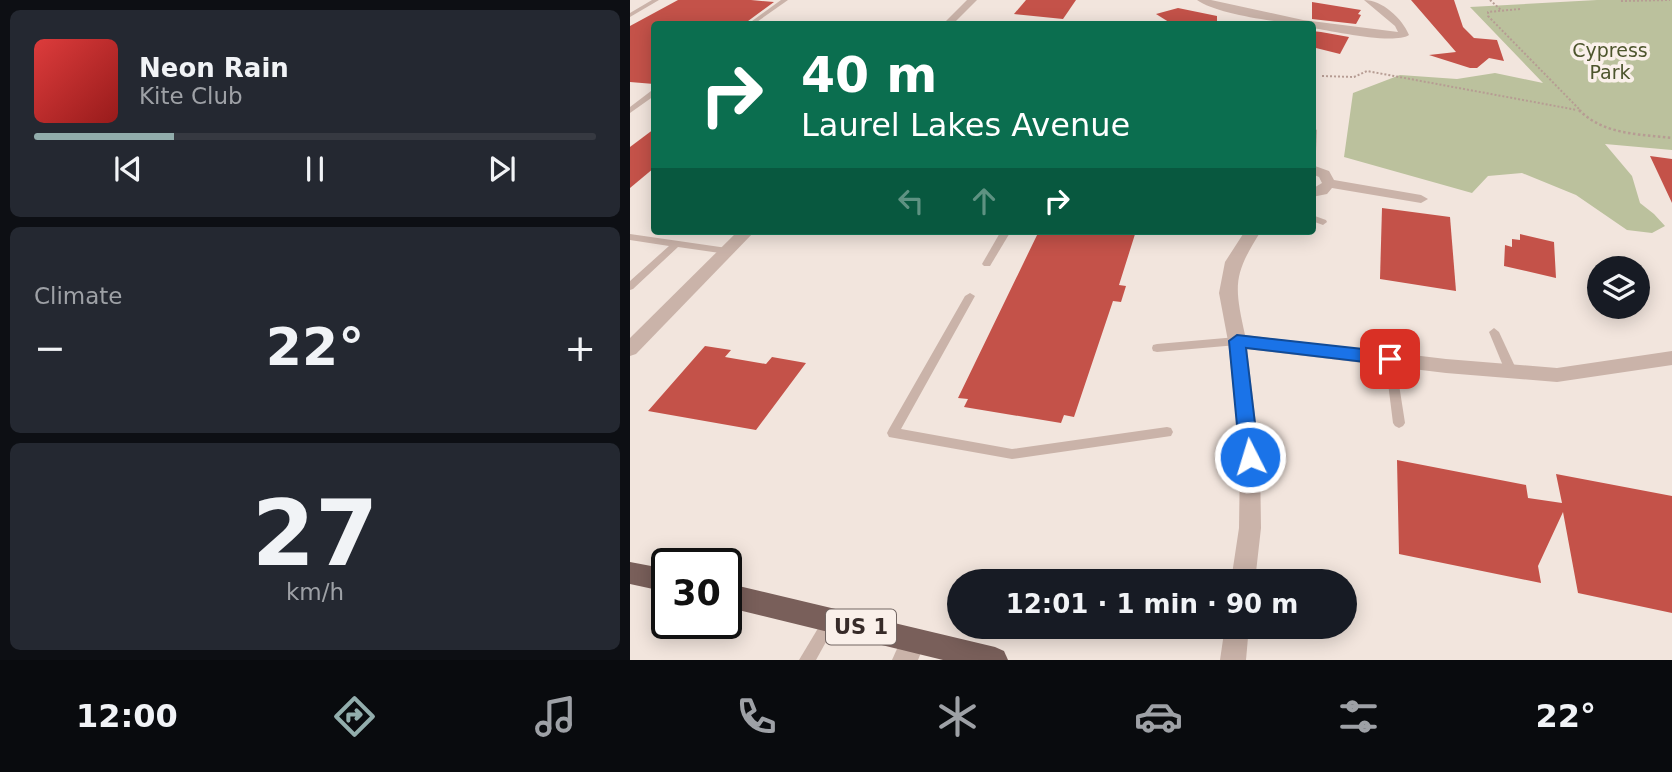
<!DOCTYPE html>
<html lang="en">
<head>
<meta charset="utf-8">
<style>
  body { margin:0; font-family:"DejaVu Sans",sans-serif; background:#242831; color:#f1f3f6; height:100vh; display:flex; flex-direction:column; font-size:26px; white-space:nowrap }
  * { box-sizing:border-box; margin:0 }
  p { font-size:23px; color:#9ea1a6 }
  .icon { flex:none; width:38px; height:38px; fill:none; stroke:currentColor; stroke-width:2; stroke-linecap:round; stroke-linejoin:round }
  .map { position:relative; flex:1; overflow:hidden }
  .panel { display:flex; flex-direction:column; gap:10px; padding:10px; background:#0d0f14; width:630px }
  .panel>* { flex:none }
  .top-card { position:absolute; left:21px; top:21px; width:665px; height:214px; border-radius:7px; box-shadow:0 4px 18px #0003; background:#0b6e4f; color:#fff; overflow:hidden }
  .controls { position:absolute; left:957px; top:256px; display:grid; gap:14px }
  .controls a { display:grid; place-items:center; width:63px; height:63px; border-radius:50%; background:#171b24; box-shadow:0 4px 18px #0003; font-size:35px }
  .speed { position:absolute; left:21px; top:548px; display:flex; gap:14px; font-size:35px; font-weight:700; text-align:center }
  .speed>* { display:grid; place-content:center; width:91px; height:91px; border-radius:50%; background:#171b24; box-shadow:0 4px 18px #0003; line-height:1 }
  .speed .limit { border:4px solid #111; border-radius:10px; background:#fff; color:#111 }
  .pin { position:absolute; display:grid; place-items:center; width:60px; height:60px; color:#fff; margin:-30px; border-radius:14px; box-shadow:0 4px 10px #0006 }
  .me { position:absolute; width:77px; margin:-38px; rotate:355deg; stroke-linejoin:round; filter:drop-shadow(0 0 5px #0008) }
  .turn { display:flex; align-items:center; gap:24px; height:147px; padding:0 35px; font-size:32px }
  .turn .icon { width:91px; height:91px; stroke-width:2.5 }
  .turn b { display:block; font-size:49px; line-height:60px }
  .lanes { display:flex; align-items:center; height:66px; padding:0 35px; background:#0003; justify-content:center; gap:35px; direction:ltr }
  .lanes .off { opacity:.35 }
  .big { font-size:52px; font-weight:700; line-height:1.1 }
  .panel .widget { flex:1; display:flex; flex-direction:column; justify-content:center; gap:10px; min-width:0; padding:0 24px; border-radius:10px; background:#242831 }
  .panel .dial { align-items:center; gap:0 }
  .dial b { font-size:91px; line-height:1 }
  .song { display:flex; align-items:center; gap:21px }
  .cover { width:84px; height:84px; border-radius:10px; background:linear-gradient(135deg,hsl(0 70% 55%),hsl(0 70% 35%)) }
  .played { height:7px; border-radius:4px; background:linear-gradient(90deg,#92adac 25%,#363941 25%) }
  .keys { display:flex; justify-content:space-around; direction:ltr }
  .heat { display:flex; justify-content:space-between; align-items:center; font-size:38px; direction:ltr }
  .trip { position:absolute; left:317px; top:569px; width:410px; height:70px; border-radius:35px; background:#171b24; box-shadow:0 4px 18px #0003; font-weight:700; line-height:70px; text-align:center }
  .tabs { display:flex; height:112px; justify-content:space-around; align-items:center; background:#090b0e; color:#9ea1a6 }
  .tabs .icon { width:49px; height:49px }
  .tabs .selected { color:#92adac }
  .tabs b { font-size:32px; color:#f1f3f6 }
  main { display:flex; flex:1; min-height:0 }
  .map>svg:first-child { display:block }
</style>
</head>
<body>
<main>
<section class="panel">
<div class="widget">
<div class="song"><i class="cover"></i><div><b>Neon Rain</b><p>Kite Club</p></div></div>
<div class="played"></div>
<div class="keys"><svg class="icon" aria-label="previous" viewBox="0 0 24 24"><path d="M18 5L8 12l10 7zM5 5v14"/></svg><svg class="icon" aria-label="pause" viewBox="0 0 24 24"><path d="M8 5v14M16 5v14"/></svg><svg class="icon" aria-label="next" viewBox="0 0 24 24"><path d="M6 5l10 7-10 7zM19 5v14"/></svg></div>
</div>
<div class="widget"><p>Climate</p>
<div class="heat"><a>−</a><b class="big">22°</b><a>+</a></div>
</div>
<div class="widget dial"><b>27</b><p>km/h</p></div>
</section>
<div class="map">
<svg width="1042" height="660" viewBox="0 0 1042 660">
  <rect width="100%" height="100%" fill="#f2e5dd"/>
  <polygon fill="#bbc19d" points="967,0 1042,0 1042,150 975,144 1002,176 1010,203 1024,214 1035,226 1022,233 997,230 946,195 892,173 858,176 842,193 714,157 723,93 770,75 827,79 865,73 913,83 840,7"/>
  <g fill="#c45249">
    <polygon points="48,0 121,0 144,2 114,24 24,24 24,84 0,82 0,26"/>
    <polygon points="396,0 446,0 433,19 384,14"/>
    <polygon points="781,0 824,0 833,27 844,38 867,40 874,61 859,58 847,68 840,68 799,55 826,52"/>
    <polygon points="682,2 731,10 728,14 731,15 726,24 682,19"/>
    <polygon points="548,8 587,16 587,24 542,24 526,14"/>
    <polygon points="682,31 691,32 719,37 710,54 682,47"/>
    <polygon points="24,129 24,168 0,188 0,147"/>
    <polygon points="1020,156 1042,159 1042,203"/>
    <polygon points="752,208 820,217 826,291 750,279"/>
    <polygon points="409,231 506,231 489,285 496,286 491,302 483,301 444,417 434,415 431,423 334,407 338,399 328,398"/>
    <polygon points="890,234 924,242 926,278 874,266 875,245 882,247 882,239 890,240"/>
    <polygon points="75,346 101,350 95,357 136,364 142,357 176,363 126,430 18,411"/>
    <polygon points="767,460 896,485 898,498 932,503 926,474 1042,496 1042,613 948,593 933,512 908,566 911,583 769,554"/>
  </g>
  <g fill="none" stroke-linecap="round" stroke-linejoin="round">
    <g stroke="#b69c93" stroke-width="2" stroke-dasharray="2 2" stroke-linecap="butt">
      <polyline points="860,0 871,10"/>
      <polyline points="991,1 1040,0"/>
      <polyline points="890,9 858,12 858,16 951,111"/>
      <polyline points="692,76 724,77 737,71 947,110"/>
    </g>
    <path stroke="#b69c93" stroke-width="2.5" stroke-dasharray="2.5 2.5" stroke-linecap="butt" d="M949,110C974,135 1009,134 1042,138"/>
    <g fill="#cab3a9" fill-rule="evenodd">
      <polygon points="22,0 29,0 0,17 0,13"/>
      <polygon points="151,0 158,0 124,24 118,24"/>
      <polygon points="21,91 24,91 24,96 0,113 0,107"/>
      <polygon points="683,128 687,130 686,151 682,153"/>
      <polygon points="682,215 696,220 697,222 693,225 682,221"/>
      <polygon points="371,231 381,231 360,266 354,266 352,264"/>
      <polygon points="0,234 97,248 102,251 97,254 48,247 3,289 0,290 0,281 39,246 0,240"/>
      <polygon points="340,293 345,296 271,429 382,449 537,427 541,428 543,432 541,436 382,459 259,437 257,433 259,429 335,296"/>
      <polygon points="864,328 869,332 888,373 886,376 878,376 876,373 859,332"/>
      <polygon points="607,337 611,338 612,341 611,344 607,345 527,352 523,351 522,348 523,345 527,344"/>
      <polygon points="760,355 764,356 765,359 775,423 773,426 769,428 765,426 763,423 755,359 756,356"/>
      <polygon points="201,613 206,615 208,620 186,660 169,660 196,615"/>
    </g>
    <g fill="#cab3a9" fill-rule="evenodd">
      <polygon points="337,0 347,0 323,24 313,24"/>
      <path d="M567,0H581L673,20L768,32L765,26L734,0C752,0 772,18 779,35C763,45 703,31 682,28V24C656,24 588,15 567,0Z"/>
      <polygon points="682,165 699,171 704,180 791,195 798,199 791,203 702,188 697,194 682,197 682,189 692,183 689,177 682,174"/>
      <polygon points="108,231 125,231 6,354 0,356 0,338"/>
      <path d="M615,231H631C603,275 604,285 615,335L816,359L927,368L1042,351V365L927,382L816,373L617,349L630,457L631,528L625,581H601L609,528L610,457L598,341L589,293L595,262Z"/>
      <polygon points="595,626 619,626 616,660 590,660"/>
      <polygon points="284,628 293,631 296,640 288,660 262,660 275,631"/>
    </g>
    <g fill="#795f5a" fill-rule="evenodd">
      <polygon points="0,562 37,569 37,592 0,584"/>
      <polygon points="96,583 365,647 374,651 378,660 313,660 96,607"/>
    </g>
  </g>
  <polygon fill="#1a73e8" stroke="#114b97" stroke-width="2" points="607,335 760,352 768,359 760,365 616,348 629,457 626,463 620,465 613,463 610,457 599,341"/>
  <g text-anchor="middle" stroke-width="7" stroke-linejoin="round" paint-order="stroke">
    <g font-size="19" fill="#4d552d" stroke="#faf0ea">
      <text x="980" y="57">Cypress<tspan x="980" dy="22">Park</tspan></text>
    </g>
    <rect fill="#faf0ea" stroke="#726663" stroke-width="2" x="196" y="609.5" width="70" height="35" rx="5"/>
    <g font-size="21" font-weight="bold" fill="#372b29">
      <text x="231" y="634">US 1</text>
    </g>
  </g>
</svg>
<div class="controls">
<a><svg class="icon" aria-label="layers" viewBox="0 0 24 24"><path d="M12 4l9 5-9 5-9-5zM3 14l9 5 9-5"/></svg></a>
</div>
<div class="speed"><div class="limit">30</div></div>
<div class="pin" style="left:760px;top:359px;background:#d93025"><svg class="icon" aria-label="arrive" viewBox="0 0 24 24"><path d="M6 21V4h12l-3 4 3 4H6"/></svg></div>
<svg class="me" style="left:620px;top:457px" viewBox="-20 -20 40 40"><circle r="17" fill="#1a73e8" stroke="#fff" stroke-width="3"/><path d="M0-11L8 9 0 5-8 9z" fill="#fff"/></svg>
<div class="trip">12:01 · 1 min · 90 m</div>
<div class="top-card">
<div class="turn"><svg class="icon" aria-label="right" viewBox="0 0 24 24"><path d="M7 20v-9h11M14 6l5 5-5 5"/></svg><div><b>40 m</b>Laurel Lakes Avenue</div></div>
<div class="lanes"><svg class="icon off" aria-label="left" viewBox="0 0 24 24"><path d="M17 20v-9H6M10 6l-5 5 5 5"/></svg><svg class="icon off" aria-label="ahead" viewBox="0 0 24 24"><path d="M12 20V5M6 11l6-6 6 6"/></svg><svg class="icon" aria-label="right" viewBox="0 0 24 24"><path d="M7 20v-9h11M14 6l5 5-5 5"/></svg></div>
</div>
</div>
</main>
<nav class="tabs">
<b>12:00</b>
<svg class="icon selected" aria-label="directions" viewBox="0 0 24 24"><path d="M12 3l9 9-9 9-9-9zM9 14v-3h6M13 9l2 2-2 2"/></svg>
<svg class="icon" aria-label="music" viewBox="0 0 24 24"><path d="M9 18V5l10-2v13"/><circle cx="6" cy="18" r="3"/><circle cx="16" cy="16" r="3"/></svg>
<svg class="icon" aria-label="phone" viewBox="0 0 24 24"><path d="M5 4h4l2 5-3 2q2 4 5 5l2-3 5 2v4C11 20 4 13 5 4z"/></svg>
<svg class="icon" aria-label="climate" viewBox="0 0 24 24"><path d="M12 3v18M4 7l16 10M4 17L20 7"/></svg>
<svg class="icon" aria-label="car" viewBox="0 0 24 24"><path d="M5 17H2v-5l4-1 3-4h7l3 4 3 1v5h-3M9 17h6M6 11h13"/><circle cx="7" cy="17" r="2"/><circle cx="17" cy="17" r="2"/></svg>
<svg class="icon" aria-label="filters" viewBox="0 0 24 24"><path d="M4 7h16M4 17h16"/><circle cx="9" cy="7" r="2"/><circle cx="15" cy="17" r="2"/></svg>
<b>22°</b>
</nav>
</body>
</html>
